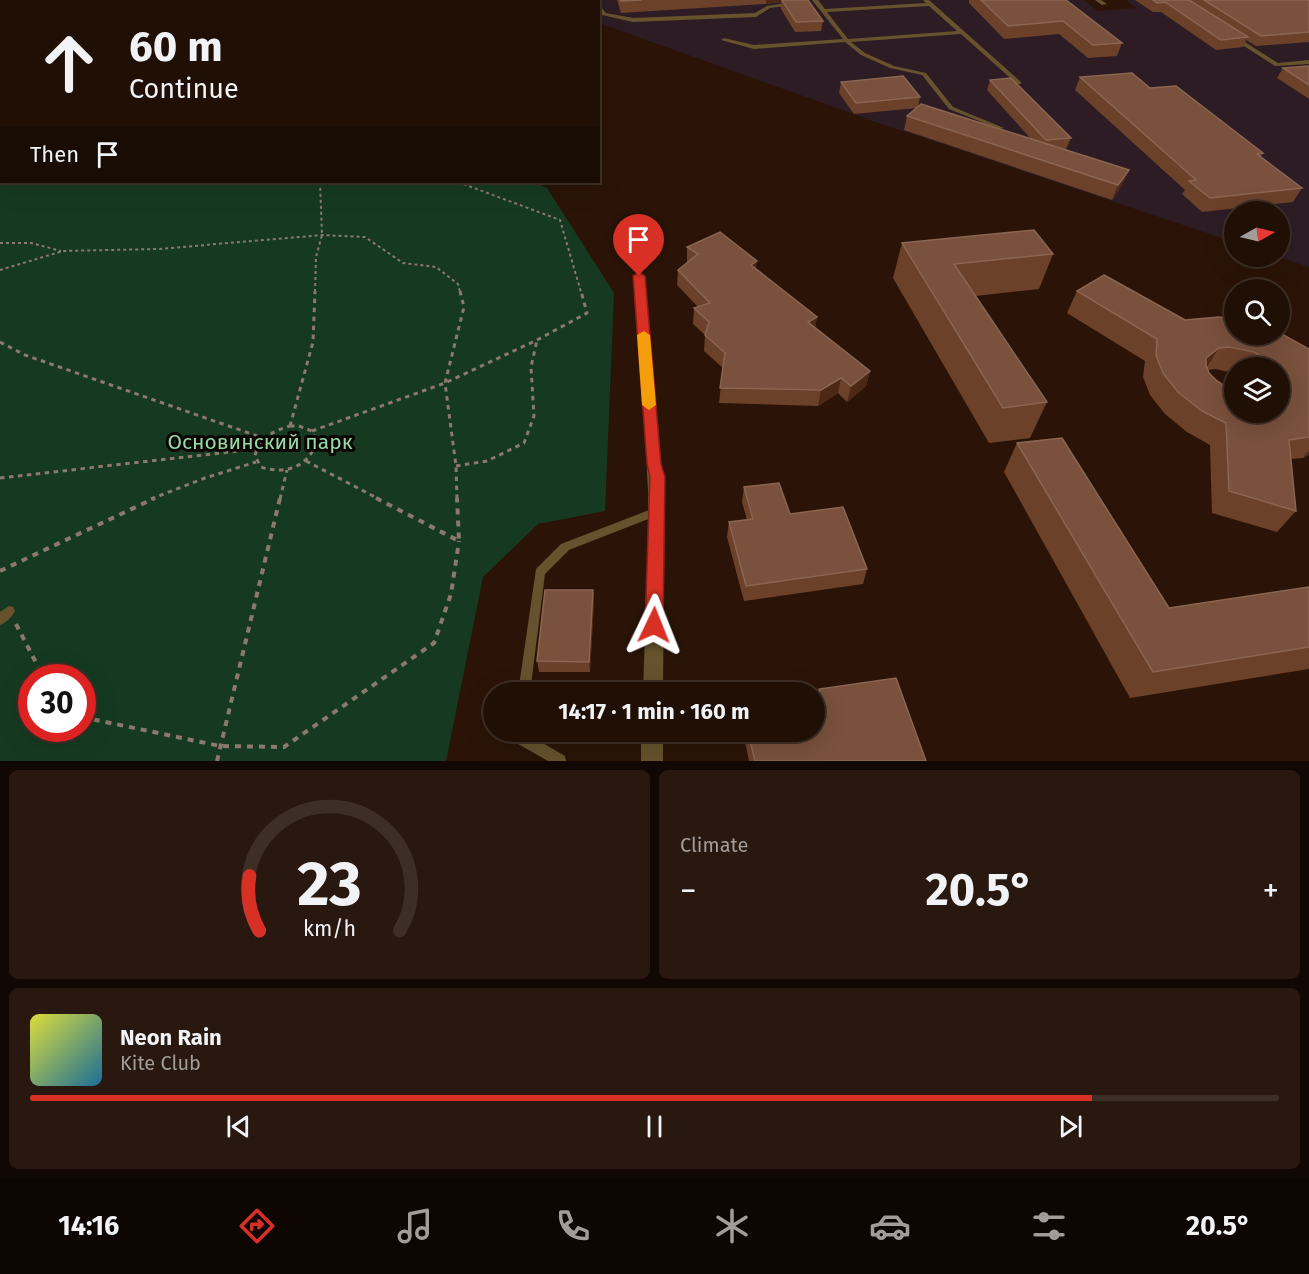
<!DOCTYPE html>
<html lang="en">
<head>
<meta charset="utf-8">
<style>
  body { margin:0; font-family:"Fira Sans",sans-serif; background:#28180f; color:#f1f3f6; height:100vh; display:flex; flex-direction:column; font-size:22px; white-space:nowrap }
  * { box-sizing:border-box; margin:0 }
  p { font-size:20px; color:#a29c9a }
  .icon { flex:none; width:33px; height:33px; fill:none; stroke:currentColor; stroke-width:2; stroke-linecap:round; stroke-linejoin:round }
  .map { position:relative; height:761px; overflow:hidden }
  .details { display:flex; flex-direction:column; gap:9px; padding:9px; background:#120803; flex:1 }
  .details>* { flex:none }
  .guide { position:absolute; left:0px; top:0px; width:600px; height:183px; box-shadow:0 6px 24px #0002,0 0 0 2px #3d2f27; background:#200f05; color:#f1f3f6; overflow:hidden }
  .needle { width:39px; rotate:82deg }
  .fabs { position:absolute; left:1224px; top:201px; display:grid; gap:12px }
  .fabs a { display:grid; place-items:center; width:66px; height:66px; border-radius:50%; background:#200f05; box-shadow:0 6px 24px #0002,0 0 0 2px #3d2f27; font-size:30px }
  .speed { position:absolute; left:18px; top:664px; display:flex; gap:12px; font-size:30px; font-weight:700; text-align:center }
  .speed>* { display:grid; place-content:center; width:78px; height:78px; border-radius:50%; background:#200f05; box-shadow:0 6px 24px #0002,0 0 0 2px #3d2f27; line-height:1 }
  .speed .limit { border:9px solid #d22; background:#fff; color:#111 }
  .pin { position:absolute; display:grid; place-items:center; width:51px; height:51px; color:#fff; margin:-62px -26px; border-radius:50% 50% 50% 0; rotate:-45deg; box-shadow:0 0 6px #0007 }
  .pin .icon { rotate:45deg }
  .me { position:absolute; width:66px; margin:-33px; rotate:2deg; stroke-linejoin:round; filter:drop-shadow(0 0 4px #0008) }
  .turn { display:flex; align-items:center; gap:21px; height:126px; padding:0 30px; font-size:27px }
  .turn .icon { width:78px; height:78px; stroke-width:2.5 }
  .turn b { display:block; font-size:42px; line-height:51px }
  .then { display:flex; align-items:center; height:57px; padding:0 30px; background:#0003; gap:12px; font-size:22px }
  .big { font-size:45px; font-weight:700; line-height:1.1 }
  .details .tile { flex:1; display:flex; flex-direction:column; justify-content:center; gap:9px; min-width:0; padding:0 21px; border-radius:9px; background:#28180f }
  .details .dial { align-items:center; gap:0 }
  .dial svg { height:156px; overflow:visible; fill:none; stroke:#3d2f27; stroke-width:7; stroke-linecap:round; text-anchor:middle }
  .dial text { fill:#f1f3f6; stroke:none }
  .song { display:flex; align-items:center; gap:18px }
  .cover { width:72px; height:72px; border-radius:9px; background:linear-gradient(135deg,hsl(60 70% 55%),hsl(200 70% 35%)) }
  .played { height:6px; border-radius:3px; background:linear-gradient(90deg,#d93025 85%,#3d2f27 85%) }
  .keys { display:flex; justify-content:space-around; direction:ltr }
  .heat { display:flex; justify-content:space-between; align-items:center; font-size:33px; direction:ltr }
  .details .tiles { flex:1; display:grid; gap:9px; grid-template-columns:1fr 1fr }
  .tile:last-child { grid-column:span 2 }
  .trip { position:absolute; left:483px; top:682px; width:342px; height:60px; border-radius:30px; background:#200f05; box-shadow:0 6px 24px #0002,0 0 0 2px #3d2f27; font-weight:700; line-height:60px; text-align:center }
  .menu { display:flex; height:96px; justify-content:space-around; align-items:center; background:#0d0602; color:#a29c9a }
  .menu .icon { width:42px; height:42px }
  .menu .current { color:#d93025 }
  .menu b { font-size:27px; color:#f1f3f6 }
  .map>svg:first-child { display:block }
</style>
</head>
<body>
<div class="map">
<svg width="1309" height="761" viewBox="0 0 1309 761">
  <rect width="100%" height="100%" fill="#2b1407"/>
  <polygon fill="#2d1c24" points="535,0 1083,0 1098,11 1137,8 1126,0 1309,0 1309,267 1278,257 1280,256 1280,212 1234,212 1234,242 873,121 599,23 598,2"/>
  <path fill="#163a21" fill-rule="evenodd" d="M0,41L2,182H533L547,188L614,293L605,511L538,524L483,577L446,761H0ZM32,678H82V729H32Z"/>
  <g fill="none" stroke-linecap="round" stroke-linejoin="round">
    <g stroke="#8c786d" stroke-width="2" stroke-dasharray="3 3" stroke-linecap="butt">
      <polyline points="458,182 560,220 581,292"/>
      <polyline points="0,243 31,243 61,251"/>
      <polyline points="0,270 63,251 159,249 322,235 365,237 403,263 436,267 458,284 460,292"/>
      <polyline points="315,292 316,257 322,235 320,182"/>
    </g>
    <g stroke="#8c786d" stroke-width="3" stroke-dasharray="4.5 4.5" stroke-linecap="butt">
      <polyline points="0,342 25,355 263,438"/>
      <polyline points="290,426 313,342 315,291"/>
      <path d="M290,426H299L312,431L317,442C308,467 285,475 261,467L255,456C259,438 273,431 290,426Z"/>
      <polyline points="312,431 445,383 537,340 587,313 581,291"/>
      <polyline points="306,461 379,499"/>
      <polyline points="456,466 487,461 524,443 534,416 531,367 537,340"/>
      <polyline points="0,478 256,449"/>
      <polyline points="151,499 205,478 256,462"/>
      <polyline points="280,499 287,470"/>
      <polyline points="457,499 456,466 445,383 464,307 460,291"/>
    </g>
    <g stroke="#8c786d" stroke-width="4" stroke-dasharray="6 6" stroke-linecap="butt">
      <polyline points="376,498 459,541 457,498"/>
      <polyline points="0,571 155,498"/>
      <polyline points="16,624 44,678"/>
      <polyline points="82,717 220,746 284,747 434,643 451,594 459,541"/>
      <polyline points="217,761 280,498"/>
    </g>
    <g fill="#66522c" fill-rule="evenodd">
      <polygon points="238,0 247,2 240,2"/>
      <polygon points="265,0 274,0 271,2 261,2"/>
      <polygon points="292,0 298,0 299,1 294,2"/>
      <path d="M812,0H818L825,9L926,3L923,0H929L1021,82V84H1017L961,34L851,42L865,53L894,66L926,73L953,107L1004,128L999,129L949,109L922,75L890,68L861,55L845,42L754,49L721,40L724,38L754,45L843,39ZM929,6L957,31L848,39L827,12Z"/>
      <polygon points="1095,0 1101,0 1107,4 1102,5"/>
      <polygon points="791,2 793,3 793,5 770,8 756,17 633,22 602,15 598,9 598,3 606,13 633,18 755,13 767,6"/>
      <polygon points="0,19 2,20 2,23 0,23"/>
      <polygon points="1233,37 1237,37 1278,63 1309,60 1309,64 1275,66 1233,39"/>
      <polygon points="636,274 642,274 643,276 659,463 657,466 651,466 649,463 635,276"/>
      <polygon points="657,507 661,508 662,511 661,514 569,550 545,574 530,693 518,693 536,569 561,544"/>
      <path d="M9,606L13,607L15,611C12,617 6,623 0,625V612Z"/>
      <polygon points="512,732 524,732 565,756 566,761 548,761 513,741"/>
    </g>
    <g fill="#66522c" fill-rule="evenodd">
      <polygon points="167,0 178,0 179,2 168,2"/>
      <path d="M654,457L660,458L665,477L663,693H643C645,628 648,564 648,499C649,490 645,465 648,458Z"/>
      <rect x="641" y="732" width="22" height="29"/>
    </g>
  </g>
  <g fill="#6c412a" fill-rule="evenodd">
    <polygon points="0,0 34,0 37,2 2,2 2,14 0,11"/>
    <polygon points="84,0 127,0 127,2 86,2"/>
    <polygon points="617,0 808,0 823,21 821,31 795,32 781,9 781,2 766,4 621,13"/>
    <polygon points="969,0 1066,0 1122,43 1117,56 1088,58 1059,34 1004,39 969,3"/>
    <polygon points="1135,0 1309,0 1309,42 1256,46 1246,40 1243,47 1216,50 1161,12 1153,12"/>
    <polygon points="1309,66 1309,99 1277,78 1283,68"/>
    <polygon points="1080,77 1150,88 1263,153 1261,157 1302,188 1293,202 1202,212 1182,194 1185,190 1075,90"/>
    <polygon points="990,80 1071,138 1066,149 1064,149 1129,170 1122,185 1112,200 904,130 907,116 917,108 854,114 839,93 841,82 920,97 918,107 1031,139 987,90"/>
    <polygon points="902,243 1053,254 1039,289 975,296 1047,402 1030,438 989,443 893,278"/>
    <polygon points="687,247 756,269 817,317 815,327 870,371 866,386 847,402 838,393 818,406 719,403 723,368 704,351 705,335 693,324 694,308 698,307 677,285 678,270 687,263"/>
    <path d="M1077,291L1185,320L1309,349V455L1303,458L1291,459L1296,511L1277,532L1212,513L1210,445L1187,432L1165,414L1150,395L1143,377L1145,361L1067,313ZM1234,368H1280V412H1234L1217,381L1209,373L1208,370L1215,369L1234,373Z"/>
    <polygon points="1017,443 1169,608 1309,587 1309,669 1130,698 1004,472"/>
    <polygon points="744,487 790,514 867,569 863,584 744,601 727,537 729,522 747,520 742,502"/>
    <polygon points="593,590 594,601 590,672 539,672 537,661"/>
    <polygon points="819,689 926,761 749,761 743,732 814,732 816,697"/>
  </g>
  <g fill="#4d2815">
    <rect x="97" y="0" width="30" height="2"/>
    <polygon points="766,0 781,0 781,2 766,4"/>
    <polygon points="1129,170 1122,185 1112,200 1118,185"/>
    <polygon points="757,261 755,276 751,265"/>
    <polygon points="817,317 814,333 808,322"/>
    <polygon points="1219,348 1205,370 1206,358"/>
    <polygon points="870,371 866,386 847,402 851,386"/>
    <polygon points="841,378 838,393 818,406 821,390"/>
    <polygon points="1309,451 1309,455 1303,458"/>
    <polygon points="593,590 594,601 590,672 589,662"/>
  </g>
  <g fill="#79513c" stroke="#8a6652" stroke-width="1.5" fill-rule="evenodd">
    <polygon points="2,0 34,0 37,2 4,2"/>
    <polygon points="620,0 642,0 621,1"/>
    <polygon points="782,0 808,0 823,21 796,22"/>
    <polygon points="981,0 1066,0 1122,43 1093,45 1063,21 1008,26"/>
    <polygon points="1153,0 1189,0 1248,37 1221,40 1165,2 1157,3"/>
    <polygon points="1204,0 1309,0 1309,32 1261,36"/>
    <polygon points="1309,66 1309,85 1283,68"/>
    <polygon points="1132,73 1150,88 1176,86 1263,153 1257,154 1302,188 1210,198 1189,181 1196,180 1080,77"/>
    <polygon points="903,76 920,97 856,103 841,82"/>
    <polygon points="1011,78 1071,138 1046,140 990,80"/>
    <polygon points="921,104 1129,170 1118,185 907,116"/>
    <polygon points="1034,230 1053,254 954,264 1047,402 1003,408 902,243"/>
    <polygon points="720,232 757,261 751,265 817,317 808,322 870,371 851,386 841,378 821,390 720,388 725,353 705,335 709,322 694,308 710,303 678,270 698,254 687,247"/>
    <path d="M1104,275L1185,320L1219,317L1234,319V334H1280V333L1309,349V437L1289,440L1296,511L1229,491L1226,423L1202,411L1178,392L1163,373L1156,355L1157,339L1077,291ZM1229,347L1254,352L1279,367L1287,376L1291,390L1280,398V412H1234V392L1217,381L1209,373L1206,365V358L1219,348Z"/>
    <polygon points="1062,438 1169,608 1309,587 1309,647 1153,672 1017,443"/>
    <polygon points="779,483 790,514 843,507 867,569 746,586 729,522 753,519 744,487"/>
    <polygon points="545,590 593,590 589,662 537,661"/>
    <polygon points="896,678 926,761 755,761 748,732 814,732 814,697 821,696 819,689"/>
  </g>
  <polygon fill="#d93025" stroke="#8d1f18" stroke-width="1.5" points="639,272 645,276 661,464 665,477 663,625 660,631 654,633 648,631 645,625 650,477 647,464 633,276"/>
  <polygon fill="#f59e0b" points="644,331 650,335 656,405 649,410 642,405 637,335"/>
  <g text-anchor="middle" stroke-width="6" stroke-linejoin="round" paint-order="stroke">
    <g font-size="21" fill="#93daa4" stroke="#0c0402">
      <text x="260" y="449">Основинский парк</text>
    </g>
  </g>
</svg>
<div class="fabs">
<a><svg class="needle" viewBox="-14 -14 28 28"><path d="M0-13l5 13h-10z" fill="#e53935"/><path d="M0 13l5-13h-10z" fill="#a29c9a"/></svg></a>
<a><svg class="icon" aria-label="search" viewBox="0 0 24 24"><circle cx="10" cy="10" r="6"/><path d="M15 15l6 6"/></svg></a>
<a><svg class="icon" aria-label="layers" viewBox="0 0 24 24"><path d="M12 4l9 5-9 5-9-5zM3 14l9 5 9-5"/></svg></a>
</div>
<div class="speed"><div class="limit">30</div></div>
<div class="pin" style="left:639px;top:276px;background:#d93025"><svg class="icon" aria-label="arrive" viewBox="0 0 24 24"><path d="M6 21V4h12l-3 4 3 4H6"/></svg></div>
<svg class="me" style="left:654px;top:625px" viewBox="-20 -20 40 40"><path d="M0-17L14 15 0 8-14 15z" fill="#d93025" stroke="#fff" stroke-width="4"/></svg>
<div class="trip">14:17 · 1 min · 160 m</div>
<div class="guide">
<div class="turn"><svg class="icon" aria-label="ahead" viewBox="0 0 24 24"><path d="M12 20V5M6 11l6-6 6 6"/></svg><div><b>60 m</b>Continue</div></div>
<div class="then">Then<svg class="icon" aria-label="arrive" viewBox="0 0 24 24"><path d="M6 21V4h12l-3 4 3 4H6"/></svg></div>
</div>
</div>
<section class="details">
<div class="tiles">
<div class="tile dial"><svg viewBox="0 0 100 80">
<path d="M14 69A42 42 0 1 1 86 69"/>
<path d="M14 69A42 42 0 0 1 9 41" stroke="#d93025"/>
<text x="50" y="56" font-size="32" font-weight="700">23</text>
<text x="50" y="72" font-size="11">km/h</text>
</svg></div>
<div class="tile"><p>Climate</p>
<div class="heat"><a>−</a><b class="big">20.5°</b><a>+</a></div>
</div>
<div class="tile">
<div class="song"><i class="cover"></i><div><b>Neon Rain</b><p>Kite Club</p></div></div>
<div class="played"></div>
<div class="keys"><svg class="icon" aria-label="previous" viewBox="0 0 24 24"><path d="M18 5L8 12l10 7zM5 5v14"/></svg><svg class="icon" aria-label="pause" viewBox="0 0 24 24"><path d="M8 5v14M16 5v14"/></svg><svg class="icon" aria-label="next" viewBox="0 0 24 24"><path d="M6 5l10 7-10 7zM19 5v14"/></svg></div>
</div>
</div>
</section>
<nav class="menu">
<b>14:16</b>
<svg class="icon current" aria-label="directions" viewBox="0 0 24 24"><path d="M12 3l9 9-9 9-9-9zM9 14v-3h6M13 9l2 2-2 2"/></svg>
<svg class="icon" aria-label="music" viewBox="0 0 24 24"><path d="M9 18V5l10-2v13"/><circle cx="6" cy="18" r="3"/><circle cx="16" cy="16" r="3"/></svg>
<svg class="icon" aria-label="phone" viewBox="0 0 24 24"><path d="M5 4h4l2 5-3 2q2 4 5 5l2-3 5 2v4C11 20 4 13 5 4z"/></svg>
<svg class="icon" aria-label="climate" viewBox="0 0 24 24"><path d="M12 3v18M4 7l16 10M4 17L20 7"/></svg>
<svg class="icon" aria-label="car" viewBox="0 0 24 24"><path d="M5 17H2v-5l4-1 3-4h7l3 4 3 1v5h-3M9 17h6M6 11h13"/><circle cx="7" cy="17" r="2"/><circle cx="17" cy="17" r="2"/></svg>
<svg class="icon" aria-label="filters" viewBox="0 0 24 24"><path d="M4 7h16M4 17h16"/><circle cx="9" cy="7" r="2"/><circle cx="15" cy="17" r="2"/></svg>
<b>20.5°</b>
</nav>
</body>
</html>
